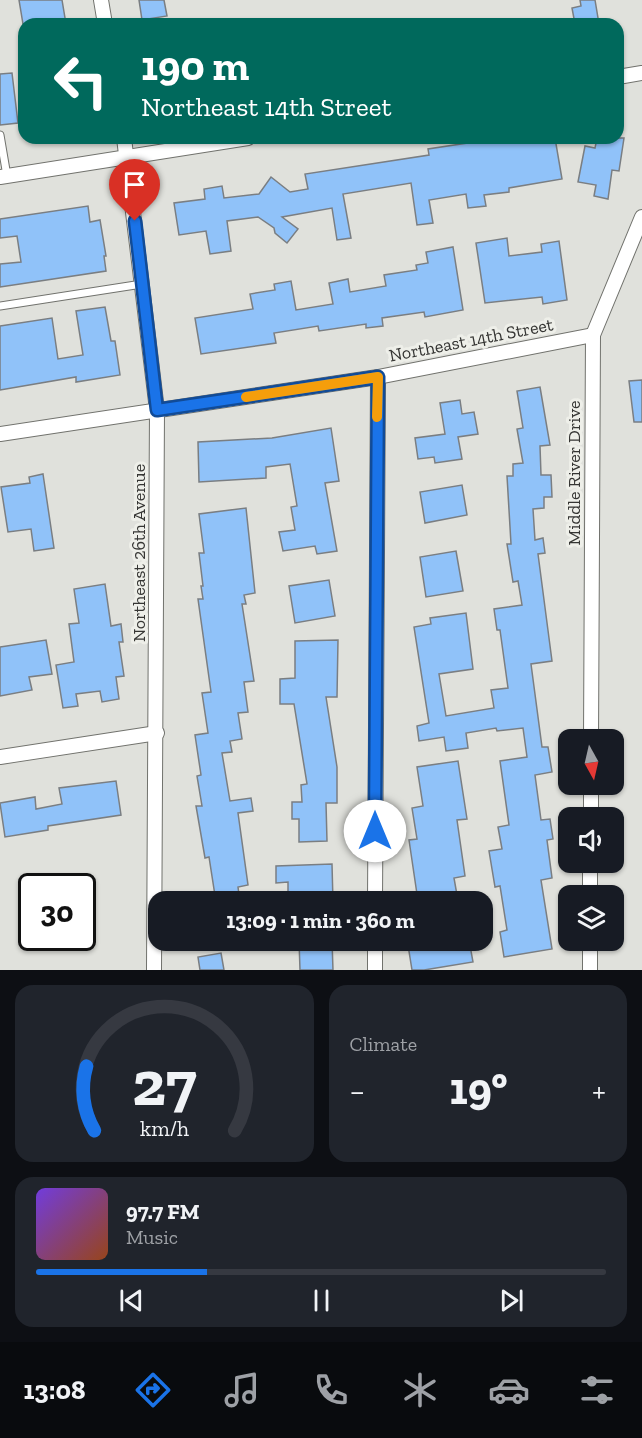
<!DOCTYPE html>
<html lang="en">
<head>
<meta charset="utf-8">
<style>
  body { margin:0; font-family:"Zilla Slab",serif; background:#20242c; color:#f1f3f6; height:100vh; display:flex; flex-direction:column; font-size:22px; white-space:nowrap }
  * { box-sizing:border-box; margin:0 }
  p { font-size:20px; color:#9ea1a6 }
  .icon { flex:none; width:33px; height:33px; fill:none; stroke:currentColor; stroke-width:2; stroke-linecap:round; stroke-linejoin:round }
  .map { position:relative; height:970px; overflow:hidden }
  .drawer { display:flex; flex-direction:column; gap:15px; padding:15px; background:#0d0f14; flex:1 }
  .drawer>* { flex:none }
  .hud { position:absolute; left:18px; top:18px; width:606px; height:126px; border-radius:18px; box-shadow:0 2px 4px #0004; background:#00695c; color:#fff; overflow:hidden }
  .needle { width:39px; rotate:172deg }
  .tools { position:absolute; left:558px; top:729px; display:grid; gap:12px }
  .tools a { display:grid; place-items:center; width:66px; height:66px; border-radius:12px; background:#171b24; box-shadow:0 2px 4px #0004; font-size:30px }
  .speed { position:absolute; left:18px; top:873px; display:flex; gap:12px; font-size:30px; font-weight:700; text-align:center }
  .speed>* { display:grid; place-content:center; width:78px; height:78px; border-radius:50%; background:#171b24; box-shadow:0 2px 4px #0004; line-height:1 }
  .speed .limit { border:3px solid #111; border-radius:9px; background:#fff; color:#111 }
  .pin { position:absolute; display:grid; place-items:center; width:51px; height:51px; color:#fff; margin:-62px -26px; border-radius:50% 50% 50% 0; rotate:-45deg; box-shadow:0 0 6px #0007 }
  .pin .icon { rotate:45deg }
  .me { position:absolute; width:66px; margin:-33px; rotate:0deg; stroke-linejoin:round; filter:drop-shadow(0 0 4px #0008) }
  .turn { display:flex; align-items:center; gap:21px; height:126px; padding:0 24px; font-size:27px }
  .turn .icon { width:78px; height:78px; stroke-width:2.5 }
  .turn b { display:block; font-size:42px; line-height:51px }
  .big { font-size:45px; font-weight:800; line-height:1.1 }
  .drawer .tile { flex:1; display:flex; flex-direction:column; justify-content:center; gap:9px; min-width:0; padding:0 21px; border-radius:18px; background:#20242c }
  .drawer .dial { align-items:center; gap:0 }
  .dial svg { height:156px; overflow:visible; fill:none; stroke:#363941; stroke-width:7; stroke-linecap:round; text-anchor:middle }
  .dial text { fill:#f1f3f6; stroke:none }
  .song { display:flex; align-items:center; gap:18px }
  .cover { width:72px; height:72px; border-radius:9px; background:linear-gradient(135deg,hsl(260 70% 55%),hsl(20 70% 35%)) }
  .played { height:6px; border-radius:3px; background:linear-gradient(90deg,#1a73e8 30%,#363941 30%) }
  .keys { display:flex; justify-content:space-around; direction:ltr }
  .heat { display:flex; justify-content:space-between; align-items:center; font-size:33px; direction:ltr }
  .drawer .tiles { flex:1; display:grid; gap:15px; grid-template-columns:1fr 1fr }
  .tile:last-child { grid-column:span 2 }
  .trip { position:absolute; left:148px; top:891px; width:345px; height:60px; border-radius:18px; background:#171b24; box-shadow:0 2px 4px #0004; font-weight:800; line-height:60px; text-align:center }
  .dock { display:flex; height:96px; justify-content:space-around; align-items:center; background:#090b0e; color:#9ea1a6 }
  .dock .icon { width:42px; height:42px }
  .dock .active { color:#1a73e8 }
  .dock b { font-size:27px; color:#f1f3f6 }
  .map>svg:first-child { display:block }
</style>
</head>
<body>
<div class="map">
<svg width="642" height="970" viewBox="0 0 642 970">
  <rect width="100%" height="100%" fill="#e0e1dc"/>
  <g fill="#90c2f9" stroke="#7a7e82" stroke-width="1.5">
    <polygon points="19,0 62,0 66,24 23,24"/>
    <polygon points="139,0 164,0 167,16 142,20"/>
    <polygon points="580,0 595,0 599,24 575,24 572,8 581,6"/>
    <polygon points="12,73 18,123 0,125 0,74"/>
    <polygon points="501,138 555,138 562,179 509,188 509,192 484,195 486,206 468,208 466,194 429,200 433,223 417,225 411,183 343,194 351,238 337,240 332,208 282,217 298,229 287,243 275,233 274,228 258,217 227,221 231,251 210,254 206,231 179,235 174,203 205,199 204,189 222,186 224,198 259,194 271,177 290,192 308,189 305,174 429,155 428,149"/>
    <polygon points="597,138 624,138 619,171 612,170 608,199 594,196 596,185 578,182 585,146 595,148"/>
    <polygon points="88,206 90,222 100,220 106,256 104,256 106,271 0,287 0,264 21,262 17,236 0,238 0,219"/>
    <polygon points="507,238 509,256 542,252 541,244 559,241 567,300 543,304 542,297 485,303 476,243"/>
    <polygon points="453,247 463,310 425,317 424,312 382,318 383,326 366,328 366,324 319,331 318,326 274,333 276,343 201,354 195,318 253,309 250,294 275,290 274,284 291,281 296,310 333,304 329,283 348,279 350,292 386,286 384,275 417,270 416,265 428,263 426,252"/>
    <polygon points="105,307 111,341 115,341 120,375 76,382 76,377 0,390 0,326 52,318 58,359 83,355 76,311"/>
    <polygon points="642,380 642,422 634,422 629,381"/>
    <polygon points="540,387 550,445 540,446 541,475 551,475 552,497 544,497 544,508 533,509 535,540 543,538 545,553 538,554 552,661 531,664 542,747 548,747 552,772 535,775 541,820 550,819 553,839 547,840 552,878 541,880 552,949 504,957 500,932 507,930 500,886 495,887 489,851 502,849 498,827 509,825 500,761 527,757 523,728 497,731 496,728 466,733 468,748 446,751 444,737 419,741 417,726 429,723 414,627 431,624 430,618 466,613 473,669 439,674 446,716 494,708 491,690 508,688 500,630 497,630 494,609 522,605 518,581 513,582 507,544 511,544 507,476 513,476 513,464 523,463 517,429 523,428 517,391"/>
    <polygon points="460,400 462,414 474,412 478,434 458,437 462,459 435,463 434,457 418,459 415,438 445,434 440,403"/>
    <polygon points="331,428 339,481 325,483 337,551 317,554 315,546 283,551 279,532 295,530 291,507 297,506 290,464 266,467 266,478 199,482 198,442 272,438"/>
    <polygon points="43,474 54,548 34,551 31,529 8,532 1,487 30,483 29,477"/>
    <polygon points="462,485 467,515 425,523 420,492"/>
    <polygon points="246,508 255,593 244,595 246,604 242,604 254,681 244,682 248,712 238,713 242,739 230,741 232,752 222,753 230,801 251,798 253,811 238,813 248,885 238,887 240,902 216,902 209,857 205,858 196,806 202,806 197,776 201,775 195,735 208,733 202,693 211,692 198,599 203,599 201,586 203,586 199,553 204,553 199,514"/>
    <polygon points="456,551 463,591 426,597 420,557"/>
    <polygon points="329,580 335,616 295,623 289,586"/>
    <polygon points="105,584 111,626 121,624 123,642 119,642 124,676 116,677 119,699 102,702 100,691 76,694 78,706 63,708 56,665 74,662 69,624 79,623 74,589"/>
    <polygon points="46,640 52,674 29,677 32,690 0,696 0,647"/>
    <polygon points="338,640 337,697 326,697 337,767 337,803 326,803 327,841 299,842 299,819 292,819 292,802 302,802 301,785 307,784 294,704 280,704 280,679 295,678 295,641"/>
    <polygon points="458,761 467,819 457,820 465,876 454,878 457,895 418,901 409,840 417,839 412,808 423,806 417,767"/>
    <polygon points="116,781 121,815 48,826 48,830 5,837 0,803 35,797 36,809 62,804 59,788"/>
    <polygon points="332,864 333,902 288,902 288,882 276,883 276,866"/>
    <polygon points="299,940 332,940 333,970 300,970"/>
    <polygon points="413,940 469,940 473,962 424,970 412,970 408,945 413,944"/>
    <polygon points="221,953 224,970 200,970 198,957"/>
  </g>
  <g fill="none" stroke-linecap="round" stroke-linejoin="round">
    <defs>
      <g id="service">
        <polyline points="0,135 7,176"/>
        <polyline points="0,306 142,284"/>
      </g>
      <g id="minor">
        <polyline points="101,0 105,24"/>
        <polyline points="618,77 642,73"/>
        <polyline points="124,138 157,410 154,970"/>
        <polyline points="0,177 248,138"/>
        <polyline points="0,434 378,377 593,335"/>
        <polyline points="591,740 593,335 642,217"/>
        <polyline points="0,757 157,733"/>
        <polyline points="591,818 591,784"/>
        <polyline points="590,896 590,862"/>
        <polyline points="375,902 378,377"/>
        <polyline points="375,970 375,940"/>
        <polyline points="590,970 590,940"/>
      </g>
    </defs>
    <use href="#service" stroke="#71726d" stroke-width="9"/>
    <use href="#minor" stroke="#71726d" stroke-width="16"/>
    <use href="#service" stroke="#fff" stroke-width="7"/>
    <use href="#minor" stroke="#fff" stroke-width="14"/>
  </g>
  <g fill="none" stroke-linecap="round" stroke-linejoin="round">
    <defs>
      <polyline id="route" points="135,221 157,410 378,377 375,831"/>
    </defs>
    <use href="#route" stroke="#114b97" stroke-width="15"/>
    <use href="#route" stroke="#1a73e8" stroke-width="10"/>
    <polyline stroke="#f59e0b" stroke-width="10" points="246,397 378,377 377,417"/>
  </g>
  <g text-anchor="middle" stroke-width="6" stroke-linejoin="round" paint-order="stroke">
    <g font-size="18" fill="#353533" stroke="#eeefe9">
      <text transform="translate(471 340) rotate(-11)" y="6">Northeast 14th Street</text>
      <text transform="translate(574 473) rotate(-90)" y="6">Middle River Drive</text>
      <text transform="translate(139 553) rotate(-90)" y="6">Northeast 26th Avenue</text>
    </g>
  </g>
</svg>
<div class="tools">
<a><svg class="needle" viewBox="-14 -14 28 28"><path d="M0-13l5 13h-10z" fill="#e53935"/><path d="M0 13l5-13h-10z" fill="#9ea1a6"/></svg></a>
<a><svg class="icon" aria-label="sound" viewBox="0 0 24 24"><path d="M4 9h4l5-4v14l-5-4H4zM17 9q2 3 0 6"/></svg></a>
<a><svg class="icon" aria-label="layers" viewBox="0 0 24 24"><path d="M12 4l9 5-9 5-9-5zM3 14l9 5 9-5"/></svg></a>
</div>
<div class="speed"><div class="limit">30</div></div>
<div class="pin" style="left:135px;top:221px;background:#d93025"><svg class="icon" aria-label="arrive" viewBox="0 0 24 24"><path d="M6 21V4h12l-3 4 3 4H6"/></svg></div>
<svg class="me" style="left:375px;top:831px" viewBox="-20 -20 40 40"><circle r="19" fill="#fff"/><path d="M0-13L10 11 0 6-10 11z" fill="#1a73e8"/></svg>
<div class="trip">13:09 · 1 min · 360 m</div>
<div class="hud">
<div class="turn"><svg class="icon" aria-label="left" viewBox="0 0 24 24"><path d="M17 20v-9H6M10 6l-5 5 5 5"/></svg><div><b>190 m</b>Northeast 14th Street</div></div>
</div>
</div>
<section class="drawer">
<div class="tiles">
<div class="tile dial"><svg viewBox="0 0 100 80">
<path d="M14 69A42 42 0 1 1 86 69"/>
<path d="M14 69A42 42 0 0 1 10 36" stroke="#1a73e8"/>
<text x="50" y="56" font-size="32" font-weight="700">27</text>
<text x="50" y="72" font-size="11">km/h</text>
</svg></div>
<div class="tile"><p>Climate</p>
<div class="heat"><a>−</a><b class="big">19°</b><a>+</a></div>
</div>
<div class="tile">
<div class="song"><i class="cover"></i><div><b>97.7 FM</b><p>Music</p></div></div>
<div class="played"></div>
<div class="keys"><svg class="icon" aria-label="previous" viewBox="0 0 24 24"><path d="M18 5L8 12l10 7zM5 5v14"/></svg><svg class="icon" aria-label="pause" viewBox="0 0 24 24"><path d="M8 5v14M16 5v14"/></svg><svg class="icon" aria-label="next" viewBox="0 0 24 24"><path d="M6 5l10 7-10 7zM19 5v14"/></svg></div>
</div>
</div>
</section>
<nav class="dock">
<b>13:08</b>
<svg class="icon active" aria-label="directions" viewBox="0 0 24 24"><path d="M12 3l9 9-9 9-9-9zM9 14v-3h6M13 9l2 2-2 2"/></svg>
<svg class="icon" aria-label="music" viewBox="0 0 24 24"><path d="M9 18V5l10-2v13"/><circle cx="6" cy="18" r="3"/><circle cx="16" cy="16" r="3"/></svg>
<svg class="icon" aria-label="phone" viewBox="0 0 24 24"><path d="M5 4h4l2 5-3 2q2 4 5 5l2-3 5 2v4C11 20 4 13 5 4z"/></svg>
<svg class="icon" aria-label="climate" viewBox="0 0 24 24"><path d="M12 3v18M4 7l16 10M4 17L20 7"/></svg>
<svg class="icon" aria-label="car" viewBox="0 0 24 24"><path d="M5 17H2v-5l4-1 3-4h7l3 4 3 1v5h-3M9 17h6M6 11h13"/><circle cx="7" cy="17" r="2"/><circle cx="17" cy="17" r="2"/></svg>
<svg class="icon" aria-label="filters" viewBox="0 0 24 24"><path d="M4 7h16M4 17h16"/><circle cx="9" cy="7" r="2"/><circle cx="15" cy="17" r="2"/></svg>
</nav>
</body>
</html>
